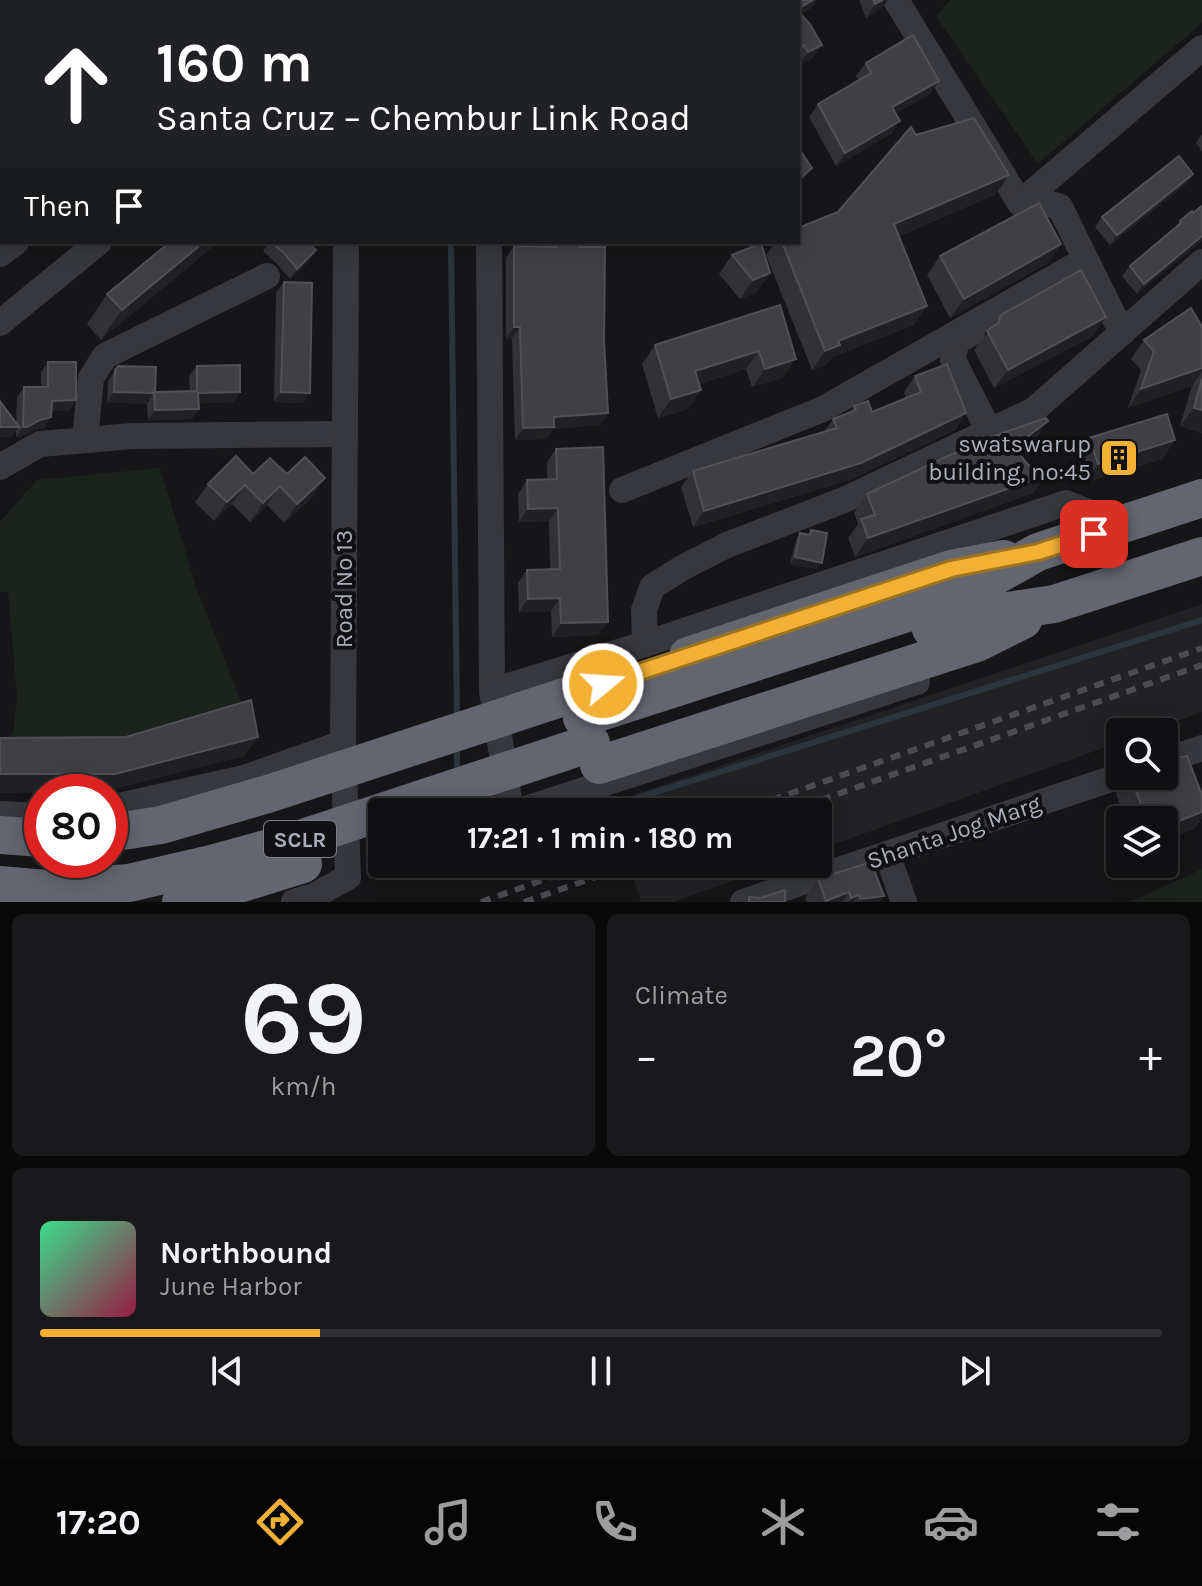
<!DOCTYPE html>
<html lang="en">
<head>
<meta charset="utf-8">
<style>
  body { margin:0; font-family:Karla,sans-serif; background:#19191b; color:#f1f3f6; height:100vh; display:flex; flex-direction:column; font-size:30px; white-space:nowrap }
  * { box-sizing:border-box; margin:0 }
  p { font-size:26px; color:#9c9d9f }
  .icon { flex:none; width:44px; height:44px; fill:none; stroke:currentColor; stroke-width:2; stroke-linecap:round; stroke-linejoin:round }
  .map { position:relative; height:902px; overflow:hidden }
  .panel { display:flex; flex-direction:column; gap:12px; padding:12px; background:#09090a; flex:1 }
  .panel>* { flex:none }
  .banner { position:absolute; left:0px; top:0px; width:800px; height:244px; box-shadow:0 4px 20px #0003,0 0 0 2px #303032; background:#202124; color:#fff; overflow:hidden }
  .fabs { position:absolute; left:1106px; top:718px; display:grid; gap:16px }
  .fabs a { display:grid; place-items:center; width:72px; height:72px; border-radius:8px; background:#101012; box-shadow:0 4px 20px #0003,0 0 0 2px #303032; font-size:40px }
  .speed { position:absolute; left:24px; top:774px; display:flex; gap:16px; font-size:40px; font-weight:700; text-align:center }
  .speed>* { display:grid; place-content:center; width:104px; height:104px; border-radius:50%; background:#101012; box-shadow:0 4px 20px #0003,0 0 0 2px #303032; line-height:1 }
  .speed .limit { border:12px solid #d22; background:#fff; color:#111 }
  .pin { position:absolute; display:grid; place-items:center; width:68px; height:68px; color:#fff; margin:-34px; border-radius:16px; box-shadow:0 4px 12px #0006 }
  .me { position:absolute; width:88px; margin:-44px; rotate:72deg; stroke-linejoin:round; filter:drop-shadow(0 0 6px #0008) }
  .turn { display:flex; align-items:center; gap:28px; height:168px; padding:0 24px; font-size:36px }
  .turn .icon { width:104px; height:104px; stroke-width:2.5 }
  .turn b { display:block; font-size:56px; line-height:68px }
  .then { display:flex; align-items:center; height:76px; padding:0 24px; background:#0003; gap:16px; font-size:30px }
  .big { font-size:60px; font-weight:700; line-height:1.1 }
  .panel .tile { flex:1; display:flex; flex-direction:column; justify-content:center; gap:12px; min-width:0; padding:0 28px; border-radius:12px; background:#19191b }
  .panel .dial { align-items:center; gap:0 }
  .dial b { font-size:104px; line-height:1 }
  .song { display:flex; align-items:center; gap:24px }
  .cover { width:96px; height:96px; border-radius:12px; background:linear-gradient(135deg,hsl(150 70% 55%),hsl(340 70% 35%)) }
  .played { height:8px; border-radius:4px; background:linear-gradient(90deg,#f2b134 25%,#303032 25%) }
  .keys { display:flex; justify-content:space-around; direction:ltr }
  .heat { display:flex; justify-content:space-between; align-items:center; font-size:44px; direction:ltr }
  .panel .tiles { flex:1; display:grid; gap:12px; grid-template-columns:1fr 1fr }
  .tile:last-child { grid-column:span 2 }
  .trip { position:absolute; left:368px; top:798px; width:464px; height:80px; border-radius:8px; background:#101012; box-shadow:0 4px 20px #0003,0 0 0 2px #303032; font-weight:700; line-height:80px; text-align:center }
  .tabs { display:flex; height:128px; justify-content:space-around; align-items:center; background:#060607; color:#9c9d9f }
  .tabs .icon { width:56px; height:56px }
  .tabs .on { color:#f2b134 }
  .tabs b { font-size:36px; color:#f1f3f6 }
  .map>svg:first-child { display:block }
</style>
</head>
<body>
<div class="map">
<svg width="1202" height="902" viewBox="0 0 1202 902">
  <rect width="100%" height="100%" fill="#161618"/>
  <g fill="#222225">
    <polygon points="0,0 169,0 166,2 2,2 2,153 0,154"/>
    <polygon points="1202,604 1202,712 1147,732 1120,732 1120,742 818,850 818,812 612,812 609,803"/>
    <polygon points="629,864 779,864 673,902 641,902"/>
  </g>
  <g fill="#1c231d">
    <polygon points="950,0 1202,0 1202,23 1038,164 936,16"/>
    <polygon points="160,468 197,590 245,712 125,743 0,749 14,731 17,695 8,592 0,592 0,522 37,480"/>
    <polygon points="1202,869 1202,902 1130,902"/>
  </g>
  <g fill="none" stroke-linecap="round" stroke-linejoin="round">
    <g stroke="#2c353c" stroke-width="6">
      <polyline points="448,0 448,2"/>
      <polyline points="451,242 457,718"/>
      <polyline points="457,746 457,774"/>
      <polyline points="593,812 1202,620"/>
    </g>
    <g stroke="#37383d" stroke-width="26">
      <polyline points="308,0 308,2"/>
      <polyline points="485,0 485,2"/>
      <polyline points="896,0 1020,203"/>
      <polyline points="208,2 210,0"/>
      <polyline points="244,2 245,0"/>
      <polyline points="274,2 275,0"/>
      <polyline points="695,2 698,0"/>
      <polyline points="0,189 2,187"/>
      <polyline points="1020,203 1202,48"/>
      <polyline points="1020,203 1044,202 1060,207 1122,333"/>
      <polyline points="489,242 492,691 511,812"/>
      <polyline points="0,254 16,242"/>
      <polyline points="0,323 99,242"/>
      <polyline points="972,333 956,342 953,360 989,431"/>
      <polyline points="85,440 91,378 105,356 267,276"/>
      <polyline points="0,467 40,444 132,436 345,434"/>
      <polyline points="622,490 823,409 1085,260"/>
      <polyline points="645,644 644,610 652,587 682,568 727,545 844,500 1034,410 1202,262"/>
      <polyline points="492,691 645,644 1066,503 1122,525"/>
      <polyline points="1164,761 1202,748"/>
      <polyline points="110,808 244,778 343,743"/>
      <polyline points="516,812 917,682"/>
      <polyline points="0,814 42,816"/>
      <polyline points="887,854 904,902"/>
      <polyline points="294,902 314,896 348,877 343,743 346,242"/>
      <polyline points="743,902 1120,776"/>
    </g>
    <g stroke="#63666e" stroke-width="38">
      <polyline points="931,629 968,617 1054,604 1202,556"/>
      <polyline points="688,656 951,569 1004,559"/>
      <polyline points="582,718 960,596 1038,552 1202,498"/>
      <polyline points="599,765 977,643 1023,620"/>
      <polyline points="0,835 42,838"/>
    </g>
    <g stroke="#4a4c52" stroke-width="6" stroke-dasharray="10 8" stroke-linecap="butt">
      <polyline points="738,812 1202,648"/>
      <polyline points="787,812 1202,665"/>
      <polyline points="481,902 588,864"/>
      <polyline points="524,902 633,864"/>
    </g>
    <g stroke="#63666e" stroke-width="38">
      <polyline points="110,833 161,825 271,793 573,694"/>
      <polyline points="0,885 47,889 129,883 211,864 291,842 591,743"/>
      <polyline points="181,902 303,864"/>
    </g>
  </g>
  <g fill="#323236">
    <polygon points="743,0 817,0 811,8 801,14 822,45 813,58 799,65 798,2 742,2"/>
    <polygon points="859,0 888,0 882,8 866,18"/>
    <polygon points="866,63 930,94 896,113 891,134 836,166 809,117 818,104 859,80 856,76"/>
    <polygon points="1202,134 1202,152 1196,143"/>
    <polygon points="916,135 996,194 899,236 914,325 832,357 827,364 812,370 766,255 775,242 798,242 838,212"/>
    <polygon points="1193,174 1186,184 1110,245 1095,227 1102,217"/>
    <polygon points="1193,213 1137,294 1122,276 1130,266 1174,229 1180,221"/>
    <polygon points="170,242 101,340 87,324 107,294"/>
    <polygon points="269,242 307,242 309,261 290,279 276,263 263,251"/>
    <polygon points="555,242 579,242 579,247 604,341 608,413 600,425 553,429 546,439 515,440 512,339 506,339 506,258 514,246 551,247"/>
    <polygon points="1061,244 1048,263 950,318 927,275 940,256"/>
    <polygon points="732,255 770,273 757,292 740,299 719,274"/>
    <polygon points="284,282 310,393 303,403 274,402 276,293"/>
    <polygon points="780,305 783,378 752,387 746,369 699,384 701,390 688,409 658,418 642,364 655,345"/>
    <polygon points="1001,315 1093,336 994,388 974,350"/>
    <polygon points="1202,331 1202,433 1180,426 1192,386 1128,408 1141,370 1131,359 1144,340"/>
    <polygon points="48,362 76,400 69,411 52,411 44,428 33,430 20,437 16,437 16,431 11,437 16,423 17,397 24,387 41,387 41,372"/>
    <polygon points="118,366 155,392 190,391 189,376 197,366 240,392 233,402 198,403 192,419 148,420 147,404 107,402 108,381"/>
    <polygon points="915,376 966,413 955,430 850,480 693,527 681,487 693,471 824,432 833,419 850,412 854,406 872,412 906,398 904,392"/>
    <polygon points="1089,438 1175,440 1162,459 1084,483 1076,456"/>
    <polygon points="1035,440 1020,451 1020,455 1030,467 1047,475 1033,493 855,557 848,538 858,524 854,513 867,494"/>
    <polygon points="556,449 598,635 552,637 551,611 519,612 518,583 527,570 550,569 549,521 519,522 518,494 527,480 547,480 547,462"/>
    <polygon points="253,474 287,474 325,478 312,497 284,523 267,505 250,522 232,504 214,521 195,502 208,484"/>
    <polygon points="811,530 817,569 790,564 796,540 800,533 808,534"/>
    <polygon points="1129,776 1164,776 1202,795 1202,818 1195,828 1164,840 1164,820 1126,820 1116,794"/>
    <polygon points="818,879 884,896 880,902 807,902 805,898"/>
  </g>
  <g fill="#212124">
    <polygon points="626,0 669,0 668,2 625,2"/>
    <polygon points="813,0 817,0 811,8 798,17 798,9"/>
    <polygon points="883,0 888,0 882,8 866,18 875,4"/>
    <polygon points="822,45 813,58 799,65 808,52"/>
    <polygon points="939,81 930,94 883,121 892,107"/>
    <polygon points="900,121 891,134 836,166 845,153"/>
    <polygon points="812,168 805,178 798,184 798,180"/>
    <polygon points="1193,174 1186,184 1110,245 1117,235"/>
    <polygon points="1009,175 996,194 881,243 894,224"/>
    <polygon points="1202,236 1202,241 1137,294 1144,284"/>
    <polygon points="204,242 219,242 101,340 122,310"/>
    <polygon points="1061,244 1048,263 950,318 964,299"/>
    <polygon points="316,250 309,261 290,279 297,269"/>
    <polygon points="770,273 757,292 740,299 753,280"/>
    <polygon points="927,306 914,325 832,357 827,364 812,370 825,351 838,341"/>
    <polygon points="1106,317 1093,336 994,388 1008,370"/>
    <polygon points="514,327 520,327 512,339 506,339"/>
    <polygon points="759,351 746,369 682,390 695,371"/>
    <polygon points="796,359 783,378 752,387 765,369"/>
    <polygon points="1202,368 1202,372 1192,386 1128,408 1141,389"/>
    <polygon points="701,390 688,409 658,418 671,399"/>
    <polygon points="114,392 154,393 147,404 107,402"/>
    <polygon points="240,392 233,402 191,404 198,393"/>
    <polygon points="281,392 310,393 303,403 274,402"/>
    <polygon points="76,400 69,411 45,411 52,401"/>
    <polygon points="1194,408 1202,410 1202,433 1180,426"/>
    <polygon points="199,409 192,419 148,420 155,410"/>
    <polygon points="608,413 600,425 553,429 546,439 515,440 523,428 554,417"/>
    <polygon points="966,413 955,430 850,480 693,527 704,511"/>
    <polygon points="51,417 44,428 33,430 20,437 16,437 23,427 40,420"/>
    <polygon points="1048,421 1035,440 1006,462 1019,443"/>
    <polygon points="0,427 19,427 11,437 0,437"/>
    <polygon points="1175,440 1162,459 1084,483 1098,464"/>
    <polygon points="1047,475 1033,493 855,557 868,538"/>
    <polygon points="325,478 312,497 284,523 297,504"/>
    <polygon points="245,485 232,504 214,521 227,502"/>
    <polygon points="280,486 267,505 250,522 263,503"/>
    <polygon points="558,508 549,521 519,522 528,509"/>
    <polygon points="795,557 822,563 817,569 790,564"/>
    <polygon points="560,598 551,611 519,612 528,599"/>
    <polygon points="608,622 598,635 552,637 561,623"/>
    <polygon points="258,737 245,756 103,792 0,793 0,774"/>
    <polygon points="1202,812 1202,818 1195,828 1164,840 1164,827"/>
    <polygon points="849,892 842,902 826,902 826,901"/>
    <polygon points="859,895 854,902 849,902 851,898"/>
    <polygon points="884,896 880,902 859,902 861,899"/>
  </g>
  <g fill="#3f3f44" stroke="#4f5156" stroke-width="2">
    <polygon points="751,0 813,0 798,9 798,2 752,2"/>
    <polygon points="873,0 883,0 875,4"/>
    <polygon points="798,11 810,24 822,45 808,52 804,45 798,50"/>
    <polygon points="913,35 939,81 892,107 900,121 845,153 818,104 871,73 866,63"/>
    <polygon points="974,118 1009,175 894,224 927,306 838,341 840,345 825,351 782,242 798,242 798,228 838,212 911,127 916,135"/>
    <polygon points="798,147 812,168 798,180"/>
    <polygon points="1179,156 1193,174 1117,235 1102,217"/>
    <polygon points="1039,203 1061,244 964,299 940,256"/>
    <polygon points="1202,206 1202,236 1144,284 1130,266 1181,223 1180,221 1192,211 1193,213"/>
    <polygon points="170,242 204,242 122,310 107,294"/>
    <polygon points="271,242 307,242 316,250 297,269 284,253"/>
    <polygon points="557,242 579,242 579,247 605,247 604,341 608,413 554,417 554,427 523,428 520,327 514,327 514,246 557,247"/>
    <polygon points="761,243 770,273 753,280 732,255"/>
    <polygon points="1081,270 1106,317 1008,370 987,331 998,323 1001,315"/>
    <polygon points="284,282 312,283 310,393 281,392"/>
    <polygon points="780,305 796,359 765,369 759,351 695,371 701,390 671,399 655,345"/>
    <polygon points="1191,308 1201,325 1202,331 1202,368 1141,389 1154,351 1144,340"/>
    <polygon points="48,362 76,362 76,400 52,401 51,417 40,420 27,427 23,427 24,387 48,387"/>
    <polygon points="947,364 966,413 861,463 704,511 693,471 837,428 833,419 856,410 854,406 868,401 872,412 921,392 915,376"/>
    <polygon points="240,365 240,392 198,393 199,409 155,410 154,393 114,392 115,370 118,366 156,367 155,392 197,391 197,366"/>
    <polygon points="1202,379 1202,410 1194,408"/>
    <polygon points="0,401 19,427 0,427"/>
    <polygon points="1167,414 1175,440 1098,464 1089,438"/>
    <polygon points="1046,418 1048,421 1019,443 1020,455 1030,467 1047,475 868,538 861,519 875,515 867,494 980,441"/>
    <polygon points="603,447 608,622 561,623 560,598 528,599 527,570 560,569 558,508 528,509 527,480 557,479 556,449"/>
    <polygon points="236,456 253,474 270,458 287,474 305,457 325,478 297,504 280,486 263,503 245,485 227,502 208,484"/>
    <polygon points="811,530 827,533 822,563 795,557 800,533 810,535"/>
    <polygon points="251,700 258,737 115,774 0,774 0,738 126,737"/>
    <polygon points="1168,755 1175,758 1187,756 1202,795 1202,812 1164,827 1164,820 1147,820 1130,776 1164,776 1164,756"/>
    <polygon points="871,862 884,896 861,899 859,895 851,898 849,892 826,901 818,879"/>
    <polygon points="785,890 785,902 749,902 749,897 761,898"/>
  </g>
  <g fill="none" stroke-linecap="round" stroke-linejoin="round">
    <defs>
      <polyline id="route" points="603,684 951,569 1038,552 1094,534"/>
    </defs>
    <use href="#route" stroke="#9d7322" stroke-width="20"/>
    <use href="#route" stroke="#f2b134" stroke-width="14"/>
  </g>
  <defs>
    <symbol id="building-square" viewBox="-11 -11 22 22"><rect x="-9" y="-9" width="18" height="18" rx="4" fill="#f2b134" stroke="#111113"/><path d="M-4-6H4V6H1V3H-1V6H-4ZM-2.5-4.3h1.7v1.8h-1.7ZM.8-4.3h1.7v1.8H.8ZM-2.5-1h1.7V.8h-1.7ZM.8-1h1.7V.8H.8Z" fill="#111"/></symbol>
  </defs>
  <g fill-rule="evenodd">
    <use href="#building-square" x="1097" y="436" width="44" height="44"/>
  </g>
  <g text-anchor="middle" stroke-width="8" stroke-linejoin="round" paint-order="stroke">
    <rect fill="#111113" stroke="#7b7e86" stroke-width="2" x="264" y="821" width="72" height="36" rx="6"/>
    <g font-size="22" font-weight="bold" fill="#a8adb8">
      <text x="300" y="847">SCLR</text>
    </g>
    <g font-size="24" fill="#a8adb8" stroke="#111113" text-anchor="end">
      <text x="1091" y="452">swatswarup<tspan x="1091" dy="28">building, no:45</tspan></text>
    </g>
    <g font-size="24" fill="#a8adb8" stroke="#111113">
      <text transform="translate(344 589) rotate(-90)" y="8">Road No 13</text>
      <text transform="translate(954 832) rotate(-19)" y="8">Shanta Jog Marg</text>
    </g>
  </g>
</svg>
<div class="fabs">
<a><svg class="icon" aria-label="search" viewBox="0 0 24 24"><circle cx="10" cy="10" r="6"/><path d="M15 15l6 6"/></svg></a>
<a><svg class="icon" aria-label="layers" viewBox="0 0 24 24"><path d="M12 4l9 5-9 5-9-5zM3 14l9 5 9-5"/></svg></a>
</div>
<div class="speed"><div class="limit">80</div></div>
<div class="pin" style="left:1094px;top:534px;background:#d93025"><svg class="icon" aria-label="arrive" viewBox="0 0 24 24"><path d="M6 21V4h12l-3 4 3 4H6"/></svg></div>
<svg class="me" style="left:603px;top:684px" viewBox="-20 -20 40 40"><circle r="17" fill="#f2b134" stroke="#fff" stroke-width="3"/><path d="M0-11L8 9 0 5-8 9z" fill="#fff"/></svg>
<div class="trip">17:21 · 1 min · 180 m</div>
<div class="banner">
<div class="turn"><svg class="icon" aria-label="ahead" viewBox="0 0 24 24"><path d="M12 20V5M6 11l6-6 6 6"/></svg><div><b>160 m</b>Santa Cruz – Chembur Link Road</div></div>
<div class="then">Then<svg class="icon" aria-label="arrive" viewBox="0 0 24 24"><path d="M6 21V4h12l-3 4 3 4H6"/></svg></div>
</div>
</div>
<section class="panel">
<div class="tiles">
<div class="tile dial"><b>69</b><p>km/h</p></div>
<div class="tile"><p>Climate</p>
<div class="heat"><a>−</a><b class="big">20°</b><a>+</a></div>
</div>
<div class="tile">
<div class="song"><i class="cover"></i><div><b>Northbound</b><p>June Harbor</p></div></div>
<div class="played"></div>
<div class="keys"><svg class="icon" aria-label="previous" viewBox="0 0 24 24"><path d="M18 5L8 12l10 7zM5 5v14"/></svg><svg class="icon" aria-label="pause" viewBox="0 0 24 24"><path d="M8 5v14M16 5v14"/></svg><svg class="icon" aria-label="next" viewBox="0 0 24 24"><path d="M6 5l10 7-10 7zM19 5v14"/></svg></div>
</div>
</div>
</section>
<nav class="tabs">
<b>17:20</b>
<svg class="icon on" aria-label="directions" viewBox="0 0 24 24"><path d="M12 3l9 9-9 9-9-9zM9 14v-3h6M13 9l2 2-2 2"/></svg>
<svg class="icon" aria-label="music" viewBox="0 0 24 24"><path d="M9 18V5l10-2v13"/><circle cx="6" cy="18" r="3"/><circle cx="16" cy="16" r="3"/></svg>
<svg class="icon" aria-label="phone" viewBox="0 0 24 24"><path d="M5 4h4l2 5-3 2q2 4 5 5l2-3 5 2v4C11 20 4 13 5 4z"/></svg>
<svg class="icon" aria-label="climate" viewBox="0 0 24 24"><path d="M12 3v18M4 7l16 10M4 17L20 7"/></svg>
<svg class="icon" aria-label="car" viewBox="0 0 24 24"><path d="M5 17H2v-5l4-1 3-4h7l3 4 3 1v5h-3M9 17h6M6 11h13"/><circle cx="7" cy="17" r="2"/><circle cx="17" cy="17" r="2"/></svg>
<svg class="icon" aria-label="filters" viewBox="0 0 24 24"><path d="M4 7h16M4 17h16"/><circle cx="9" cy="7" r="2"/><circle cx="15" cy="17" r="2"/></svg>
</nav>
</body>
</html>
